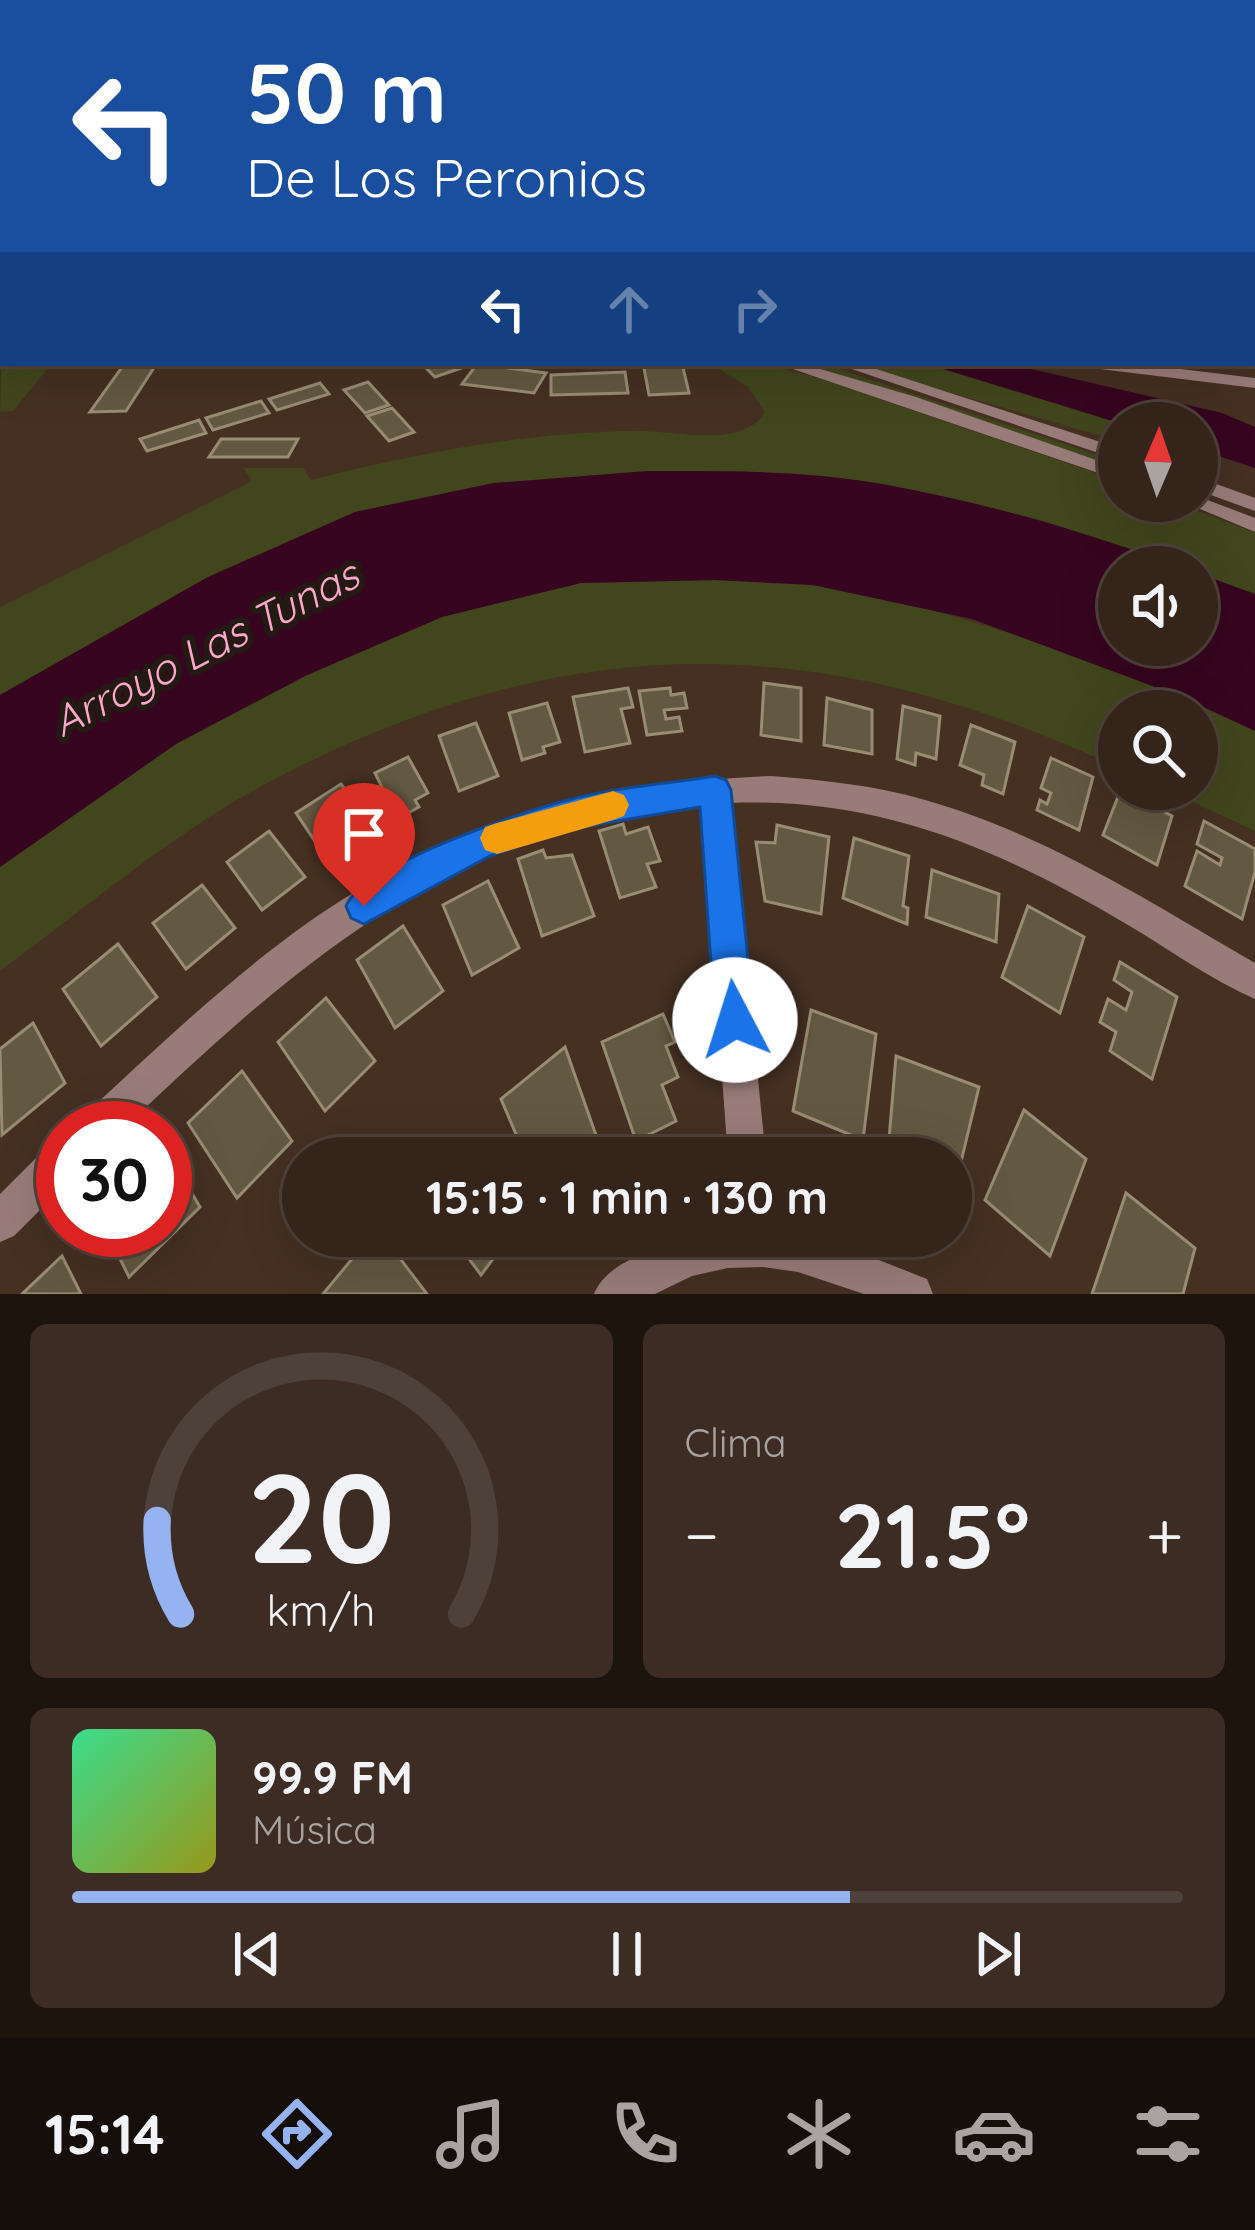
<!DOCTYPE html>
<html lang="es">
<head>
<meta charset="utf-8">
<style>
  body { margin:0; font-family:Quicksand,sans-serif; background:#3c2c23; color:#f1f3f6; height:100vh; display:flex; flex-direction:column; font-size:45px; white-space:nowrap }
  * { box-sizing:border-box; margin:0 }
  p { font-size:39px; color:#a9a4a2 }
  .icon { flex:none; width:66px; height:66px; fill:none; stroke:currentColor; stroke-width:2; stroke-linecap:round; stroke-linejoin:round }
  .map { position:relative; height:1294px; overflow:hidden }
  .panel { display:flex; flex-direction:column; gap:30px; padding:30px; background:#1d140e; flex:1 }
  .panel>* { flex:none }
  .guide { position:absolute; left:0px; top:0px; width:1257px; height:366px; box-shadow:0 12px 48px #0002,0 0 0 3px #4e4139; background:#1a4fa0; color:#fff; overflow:hidden }
  .needle { width:78px; rotate:2deg }
  .fabs { position:absolute; left:1098px; top:402px; display:grid; gap:24px }
  .fabs a { display:grid; place-items:center; width:120px; height:120px; border-radius:50%; background:#34241a; box-shadow:0 12px 48px #0002,0 0 0 3px #4e4139; font-size:60px }
  .speed { position:absolute; left:36px; top:1101px; display:flex; gap:24px; font-size:60px; font-weight:700; text-align:center }
  .speed>* { display:grid; place-content:center; width:156px; height:156px; border-radius:50%; background:#34241a; box-shadow:0 12px 48px #0002,0 0 0 3px #4e4139; line-height:1 }
  .speed .limit { border:18px solid #d22; background:#fff; color:#111 }
  .pin { position:absolute; display:grid; place-items:center; width:102px; height:102px; color:#fff; margin:-123px -51px; border-radius:50% 50% 50% 0; rotate:-45deg; box-shadow:0 0 12px #0007 }
  .pin .icon { rotate:45deg }
  .me { position:absolute; width:132px; margin:-66px; rotate:355deg; stroke-linejoin:round; filter:drop-shadow(0 0 9px #0008) }
  .turn { display:flex; align-items:center; gap:42px; height:252px; padding:0 48px; font-size:54px }
  .turn .icon { width:156px; height:156px; stroke-width:2.5 }
  .turn b { display:block; font-size:84px; line-height:102px }
  .lanes { display:flex; align-items:center; height:114px; padding:0 48px; background:#0003; justify-content:center; gap:60px; direction:ltr }
  .lanes .off { opacity:.35 }
  .big { font-size:90px; font-weight:800; line-height:1.1 }
  .panel .tile { flex:1; display:flex; flex-direction:column; justify-content:center; gap:18px; min-width:0; padding:0 42px; border-radius:18px; background:#3c2c23 }
  .panel .dial { align-items:center; gap:0 }
  .dial svg { height:312px; overflow:visible; fill:none; stroke:#4e4139; stroke-width:7; stroke-linecap:round; text-anchor:middle }
  .dial text { fill:#f1f3f6; stroke:none }
  .song { display:flex; align-items:center; gap:36px }
  .cover { width:144px; height:144px; border-radius:18px; background:linear-gradient(135deg,hsl(150 70% 55%),hsl(60 70% 35%)) }
  .played { height:12px; border-radius:6px; background:linear-gradient(90deg,#95b2f1 70%,#4e4139 70%) }
  .keys { display:flex; justify-content:space-around; direction:ltr }
  .heat { display:flex; justify-content:space-between; align-items:center; font-size:66px; direction:ltr }
  .panel .tiles { flex:1; display:grid; gap:30px; grid-template-columns:1fr 1fr }
  .tile:last-child { grid-column:span 2 }
  .trip { position:absolute; left:282px; top:1137px; width:690px; height:120px; border-radius:60px; background:#34241a; box-shadow:0 12px 48px #0002,0 0 0 3px #4e4139; font-weight:800; line-height:120px; text-align:center }
  .tabs { display:flex; height:192px; justify-content:space-around; align-items:center; background:#150e0a; color:#a9a4a2 }
  .tabs .icon { width:84px; height:84px }
  .tabs .on { color:#95b2f1 }
  .tabs b { font-size:54px; color:#f1f3f6 }
  .map>svg:first-child { display:block }
</style>
</head>
<body>
<div class="map">
<svg width="1255" height="1294" viewBox="0 0 1255 1294">
  <rect width="100%" height="100%" fill="#453022"/>
  <g fill="#41461d">
    <polygon points="3,321 3,363 52,363 13,411 0,412"/>
    <path d="M709,363H760L818,378L1119,481V501H1172L1255,533V594L1197,573V567H1181L1044,521L885,484L817,476L732,471L494,483L355,512L208,577L0,695V607L252,481L243,468H303L311,480C417,453 527,432 637,431C676,430 742,450 765,412L748,387Z"/>
    <polygon points="805,363 820,363 1119,462 1119,468"/>
    <polygon points="848,363 924,363 1119,423 1119,441"/>
    <path d="M715,580C749,582 784,581 817,586C969,611 1116,666 1255,731V831L1165,789H1197V711H1119V768C818,627 562,627 267,783C172,834 87,907 0,971V867L176,744L305,676L442,617L581,583Z"/>
  </g>
  <g fill="#37051f">
    <polygon points="924,363 1005,363 1222,413 1255,427 1255,468 1197,449 1197,423 1119,423"/>
    <path d="M647,471C727,471 808,470 887,485C988,503 1085,532 1181,567H1119V645H1197V573L1255,594V731L1182,697L972,619L813,585L715,580L581,583L442,617L305,676L176,744L0,867V695L208,577L355,512L494,483Z"/>
  </g>
  <g fill="#635841" stroke="#988c73" stroke-width="3">
    <polygon points="125,363 157,363 126,411 90,412"/>
    <polygon points="421,363 468,363 470,365 435,377"/>
    <polygon points="643,363 682,363 689,393 649,395"/>
    <polygon points="477,364 546,373 534,393 462,384"/>
    <polygon points="625,372 628,393 551,395 551,375"/>
    <polygon points="368,382 389,405 365,413 344,390"/>
    <polygon points="320,383 329,394 277,410 269,399"/>
    <polygon points="261,401 269,413 213,430 206,418"/>
    <polygon points="392,408 414,432 389,441 367,416"/>
    <polygon points="199,420 206,433 147,451 140,439"/>
    <polygon points="221,439 298,439 288,457 209,457"/>
    <polygon points="764,683 801,688 801,741 761,735"/>
    <polygon points="628,688 633,707 621,709 630,743 585,752 573,697"/>
    <polygon points="670,688 671,695 684,693 687,708 664,710 666,719 679,717 682,731 647,735 639,691"/>
    <polygon points="827,698 872,710 872,754 824,745"/>
    <polygon points="547,703 560,742 543,747 545,753 522,760 509,713"/>
    <polygon points="903,706 940,716 936,759 916,753 915,765 897,759"/>
    <polygon points="476,723 498,776 459,791 439,736"/>
    <polygon points="971,725 1015,742 1003,794 982,785 984,775 960,765"/>
    <polygon points="408,757 428,793 415,800 419,807 397,819 375,773"/>
    <polygon points="1051,758 1093,777 1079,830 1037,810 1040,800 1047,804 1051,793 1041,788"/>
    <polygon points="341,784 377,832 330,864 296,813"/>
    <polygon points="1121,789 1172,816 1157,865 1103,835"/>
    <polygon points="1204,821 1255,849 1255,872 1242,919 1185,886 1197,851 1220,865 1222,858 1197,844"/>
    <polygon points="623,824 626,834 648,827 660,861 647,864 656,887 620,898 599,831"/>
    <polygon points="777,825 829,837 821,914 765,901 756,842 775,843"/>
    <polygon points="269,831 305,877 262,910 227,862"/>
    <polygon points="854,838 909,856 903,906 908,908 907,924 843,898"/>
    <polygon points="543,850 546,858 572,855 594,916 542,936 518,859"/>
    <polygon points="932,870 999,894 996,942 926,917"/>
    <polygon points="488,881 519,948 472,975 443,905"/>
    <polygon points="202,885 235,928 186,969 153,923"/>
    <polygon points="1028,906 1084,937 1060,1013 1002,977"/>
    <polygon points="403,926 443,991 395,1028 357,960"/>
    <polygon points="118,944 157,997 101,1046 63,989"/>
    <polygon points="1120,962 1177,997 1152,1079 1110,1051 1116,1032 1100,1022 1108,999 1126,1010 1132,992 1114,980"/>
    <polygon points="326,998 375,1061 325,1111 278,1042"/>
    <polygon points="811,1010 876,1034 863,1140 793,1111"/>
    <polygon points="663,1014 675,1042 666,1046 678,1077 662,1085 676,1121 636,1141 602,1042"/>
    <polygon points="33,1023 65,1083 2,1135 0,1049"/>
    <polygon points="565,1047 604,1158 526,1158 501,1099"/>
    <polygon points="896,1056 979,1087 955,1187 951,1158 922,1158 889,1139"/>
    <polygon points="242,1071 292,1141 237,1198 188,1123"/>
    <polygon points="1024,1110 1086,1159 1050,1256 985,1200"/>
    <polygon points="165,1148 200,1207 129,1277 106,1230 165,1230"/>
    <polygon points="1126,1193 1195,1248 1183,1294 1092,1294"/>
    <polygon points="371,1236 383,1236 427,1294 323,1294"/>
    <polygon points="452,1236 510,1236 481,1275"/>
    <polygon points="62,1256 81,1294 22,1294"/>
  </g>
  <g fill="none" stroke-linecap="round" stroke-linejoin="round">
    <g fill="#997c79" fill-rule="evenodd">
      <rect x="0" y="202" width="3" height="8"/>
      <rect x="1254" y="219" width="1" height="8"/>
      <polygon points="1084,363 1131,363 1255,378 1255,388 1092,368"/>
      <path d="M770,776C822,780 874,785 925,800C1043,833 1150,902 1255,963V999C1211,980 1169,949 1128,925C1001,850 881,797 730,803L766,1158H728L702,804H690C636,813 582,821 530,840C368,899 247,1011 124,1128H78L84,1115C156,1049 226,981 306,924C445,825 602,783 770,776Z"/>
      <polygon points="63,1140 63,1187 14,1236 0,1242 0,1194 49,1145"/>
      <path d="M689,1236H818L927,1279L933,1294H864L798,1272L763,1267L728,1268L692,1276L655,1294H594C607,1261 657,1249 689,1236Z"/>
    </g>
    <g fill="#997c79" fill-rule="evenodd">
      <rect x="0" y="284" width="3" height="8"/>
      <polygon points="775,363 800,363 916,397 1119,468 1119,480"/>
      <polygon points="834,363 858,363 1119,448 1119,460"/>
      <polygon points="1197,477 1255,498 1255,511 1197,490"/>
      <polygon points="1197,496 1255,518 1255,532 1181,501 1197,501"/>
    </g>
  </g>
  <linearGradient id="sky" x2="0" y2="1"><stop stop-color="#261a13"/><stop offset="0.45" stop-color="#564e4f"/><stop offset="1" stop-color="#564e4f" stop-opacity="0"/></linearGradient>
  <rect width="1255" height="331" fill="url(#sky)"/>
  <path fill="#1a73e8" stroke="#114b97" stroke-width="3" d="M715,776L726,780L731,790L754,1020L749,1034L735,1040L721,1034L715,1020L700,807L570,829L490,856L364,924L351,918L346,906C362,866 523,811 568,800C615,787 667,784 715,776Z"/>
  <polygon fill="#f59e0b" points="613,791 624,795 629,805 624,816 613,820 497,854 485,850 480,838 485,827 497,823"/>
  <g text-anchor="middle" stroke-width="12" stroke-linejoin="round" paint-order="stroke">
    <g font-size="42" font-style="italic" fill="#ffa7cb" stroke="#241a14">
      <text transform="translate(205 648) rotate(-27)" y="15">Arroyo Las Tunas</text>
    </g>
  </g>
</svg>
<div class="fabs">
<a><svg class="needle" viewBox="-14 -14 28 28"><path d="M0-13l5 13h-10z" fill="#e53935"/><path d="M0 13l5-13h-10z" fill="#a9a4a2"/></svg></a>
<a><svg class="icon" aria-label="sound" viewBox="0 0 24 24"><path d="M4 9h4l5-4v14l-5-4H4zM17 9q2 3 0 6"/></svg></a>
<a><svg class="icon" aria-label="search" viewBox="0 0 24 24"><circle cx="10" cy="10" r="6"/><path d="M15 15l6 6"/></svg></a>
</div>
<div class="speed"><div class="limit">30</div></div>
<div class="pin" style="left:364px;top:906px;background:#d93025"><svg class="icon" aria-label="arrive" viewBox="0 0 24 24"><path d="M6 21V4h12l-3 4 3 4H6"/></svg></div>
<svg class="me" style="left:735px;top:1020px" viewBox="-20 -20 40 40"><circle r="19" fill="#fff"/><path d="M0-13L10 11 0 6-10 11z" fill="#1a73e8"/></svg>
<div class="trip">15:15 · 1 min · 130 m</div>
<div class="guide">
<div class="turn"><svg class="icon" aria-label="left" viewBox="0 0 24 24"><path d="M17 20v-9H6M10 6l-5 5 5 5"/></svg><div><b>50 m</b>De Los Peronios</div></div>
<div class="lanes"><svg class="icon" aria-label="left" viewBox="0 0 24 24"><path d="M17 20v-9H6M10 6l-5 5 5 5"/></svg><svg class="icon off" aria-label="ahead" viewBox="0 0 24 24"><path d="M12 20V5M6 11l6-6 6 6"/></svg><svg class="icon off" aria-label="right" viewBox="0 0 24 24"><path d="M7 20v-9h11M14 6l5 5-5 5"/></svg></div>
</div>
</div>
<section class="panel">
<div class="tiles">
<div class="tile dial"><svg viewBox="0 0 100 80">
<path d="M14 69A42 42 0 1 1 86 69"/>
<path d="M14 69A42 42 0 0 1 8 45" stroke="#95b2f1"/>
<text x="50" y="56" font-size="32" font-weight="700">20</text>
<text x="50" y="72" font-size="11">km/h</text>
</svg></div>
<div class="tile"><p>Clima</p>
<div class="heat"><a>−</a><b class="big">21.5°</b><a>+</a></div>
</div>
<div class="tile">
<div class="song"><i class="cover"></i><div><b>99.9 FM</b><p>Música</p></div></div>
<div class="played"></div>
<div class="keys"><svg class="icon" aria-label="previous" viewBox="0 0 24 24"><path d="M18 5L8 12l10 7zM5 5v14"/></svg><svg class="icon" aria-label="pause" viewBox="0 0 24 24"><path d="M8 5v14M16 5v14"/></svg><svg class="icon" aria-label="next" viewBox="0 0 24 24"><path d="M6 5l10 7-10 7zM19 5v14"/></svg></div>
</div>
</div>
</section>
<nav class="tabs">
<b>15:14</b>
<svg class="icon on" aria-label="directions" viewBox="0 0 24 24"><path d="M12 3l9 9-9 9-9-9zM9 14v-3h6M13 9l2 2-2 2"/></svg>
<svg class="icon" aria-label="music" viewBox="0 0 24 24"><path d="M9 18V5l10-2v13"/><circle cx="6" cy="18" r="3"/><circle cx="16" cy="16" r="3"/></svg>
<svg class="icon" aria-label="phone" viewBox="0 0 24 24"><path d="M5 4h4l2 5-3 2q2 4 5 5l2-3 5 2v4C11 20 4 13 5 4z"/></svg>
<svg class="icon" aria-label="climate" viewBox="0 0 24 24"><path d="M12 3v18M4 7l16 10M4 17L20 7"/></svg>
<svg class="icon" aria-label="car" viewBox="0 0 24 24"><path d="M5 17H2v-5l4-1 3-4h7l3 4 3 1v5h-3M9 17h6M6 11h13"/><circle cx="7" cy="17" r="2"/><circle cx="17" cy="17" r="2"/></svg>
<svg class="icon" aria-label="filters" viewBox="0 0 24 24"><path d="M4 7h16M4 17h16"/><circle cx="9" cy="7" r="2"/><circle cx="15" cy="17" r="2"/></svg>
</nav>
</body>
</html>
